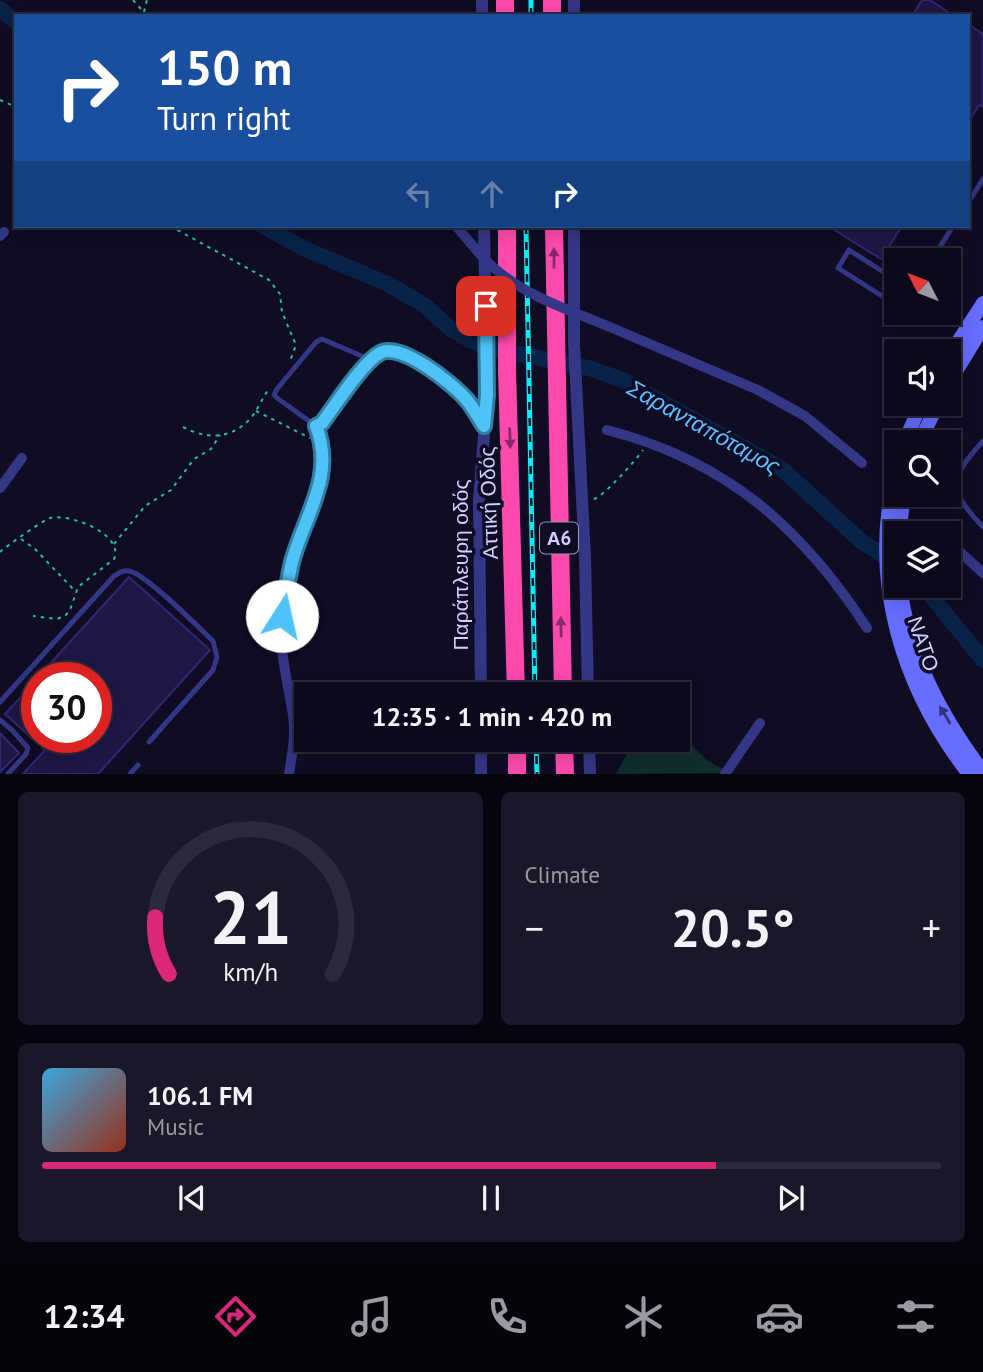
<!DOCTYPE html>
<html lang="en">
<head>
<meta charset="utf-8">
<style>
  body { margin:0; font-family:"PT Sans",sans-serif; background:#191728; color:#f1f3f6; height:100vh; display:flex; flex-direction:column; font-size:26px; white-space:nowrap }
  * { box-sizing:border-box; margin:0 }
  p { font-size:23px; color:#9a9aa3 }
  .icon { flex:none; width:38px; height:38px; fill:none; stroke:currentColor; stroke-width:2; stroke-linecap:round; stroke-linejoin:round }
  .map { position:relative; height:774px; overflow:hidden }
  .panel { display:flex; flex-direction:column; gap:18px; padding:18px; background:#06050f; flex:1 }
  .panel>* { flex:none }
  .hud { position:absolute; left:14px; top:14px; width:956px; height:214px; border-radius:0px; box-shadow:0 4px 18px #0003,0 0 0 2px #2b2a3a; background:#1a4fa0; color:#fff; overflow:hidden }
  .needle { width:46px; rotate:312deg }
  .buttons { position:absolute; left:884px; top:248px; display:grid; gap:14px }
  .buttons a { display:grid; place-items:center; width:77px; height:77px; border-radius:0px; background:#0b091b; box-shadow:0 4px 18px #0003,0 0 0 2px #2b2a3a; font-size:35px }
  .speed { position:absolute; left:21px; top:662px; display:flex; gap:14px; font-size:35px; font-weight:700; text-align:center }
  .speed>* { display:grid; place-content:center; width:91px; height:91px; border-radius:50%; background:#0b091b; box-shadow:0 4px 18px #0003,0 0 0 2px #2b2a3a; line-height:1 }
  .speed .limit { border:10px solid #d22; background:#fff; color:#111 }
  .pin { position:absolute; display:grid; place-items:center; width:60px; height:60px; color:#fff; margin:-30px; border-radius:14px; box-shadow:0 4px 10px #0006 }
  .me { position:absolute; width:77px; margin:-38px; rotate:10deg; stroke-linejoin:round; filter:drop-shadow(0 0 5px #0008) }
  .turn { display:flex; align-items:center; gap:24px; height:147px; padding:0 28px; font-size:32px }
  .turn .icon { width:91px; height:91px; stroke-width:2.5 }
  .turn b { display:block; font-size:49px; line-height:60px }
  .lanes { display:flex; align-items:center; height:66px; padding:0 28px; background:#0003; justify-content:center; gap:35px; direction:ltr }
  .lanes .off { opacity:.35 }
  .big { font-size:52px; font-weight:700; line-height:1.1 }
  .panel .tile { flex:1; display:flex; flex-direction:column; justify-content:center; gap:10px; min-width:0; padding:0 24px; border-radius:10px; background:#191728 }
  .panel .dial { align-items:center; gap:0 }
  .dial svg { height:182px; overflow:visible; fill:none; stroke:#2b2a3a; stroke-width:7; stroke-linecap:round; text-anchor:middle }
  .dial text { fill:#f1f3f6; stroke:none }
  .song { display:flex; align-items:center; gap:21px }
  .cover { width:84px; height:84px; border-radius:10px; background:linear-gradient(135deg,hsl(200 70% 55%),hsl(10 70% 35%)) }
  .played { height:7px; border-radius:4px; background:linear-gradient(90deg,#db2777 75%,#2b2a3a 75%) }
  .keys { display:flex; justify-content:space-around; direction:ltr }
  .heat { display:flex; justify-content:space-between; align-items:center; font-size:38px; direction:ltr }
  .panel .tiles { flex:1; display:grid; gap:18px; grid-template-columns:1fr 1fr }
  .tile:last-child { grid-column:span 2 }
  .trip { position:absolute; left:294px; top:682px; width:396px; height:70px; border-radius:0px; background:#0b091b; box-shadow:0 4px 18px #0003,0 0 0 2px #2b2a3a; font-weight:700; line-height:70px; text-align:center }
  .tabs { display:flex; height:112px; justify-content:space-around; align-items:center; background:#04040b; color:#9a9aa3 }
  .tabs .icon { width:49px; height:49px }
  .tabs .current { color:#db2777 }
  .tabs b { font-size:32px; color:#f1f3f6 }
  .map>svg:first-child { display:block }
</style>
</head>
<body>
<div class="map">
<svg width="983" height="774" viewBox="0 0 983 774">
  <rect width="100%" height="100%" fill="#0f0c24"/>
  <polygon fill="#0f2e2b" points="677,731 708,761 731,773 616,774 635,740 677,740"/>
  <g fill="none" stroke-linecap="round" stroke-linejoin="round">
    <g stroke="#082347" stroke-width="16">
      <polyline points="0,9 16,22"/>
      <polyline points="263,226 305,249 388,284 424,305 452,330 470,340 494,349 589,368 623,380 782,469 861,541 896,564"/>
      <polyline points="923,586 983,660"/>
    </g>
  </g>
  <g fill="#1d1746" stroke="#312774" stroke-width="2">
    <polygon points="922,0 930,0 954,16 912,16"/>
    <polygon points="968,24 983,34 983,107 979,105 968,123"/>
    <polygon points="828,226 902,226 881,259"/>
    <polygon points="129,577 210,650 98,774 23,774 45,750 5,714 37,679 37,737 96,737 96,677 38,677"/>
    <polygon points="0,733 19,753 0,772"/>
  </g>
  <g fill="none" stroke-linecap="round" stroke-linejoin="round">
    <g stroke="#25bda9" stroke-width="2" stroke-dasharray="3.5 5" stroke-linecap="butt">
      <polyline points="133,0 147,16"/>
      <polyline points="144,12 147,0"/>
      <polyline points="152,16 163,16"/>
      <polyline points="0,100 16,107"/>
      <polyline points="170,226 269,280 280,294 282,312 296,345 290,361"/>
      <polyline points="256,411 310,438"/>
      <path d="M183,427C206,439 230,440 250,419C257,411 262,399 268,390"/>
      <path d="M594,499C604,496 636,460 643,450"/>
      <polyline points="21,539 35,549 75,591"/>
      <polyline points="114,544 145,506 171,490 194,459 211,449 220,435"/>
      <path d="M0,552C5,547 45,519 50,518C69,513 125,534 114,559L78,587L70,610L65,616L57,619L33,616"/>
    </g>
    <g stroke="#343686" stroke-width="5">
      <polyline points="968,203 983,179"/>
      <polyline points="931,261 953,226"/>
      <polyline points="896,280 849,250 838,268 896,305"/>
      <path d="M316,426L322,423C334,407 373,346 393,351C405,353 418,362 428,367"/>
      <path d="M983,441C949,479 947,489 983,527"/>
      <polyline points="321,444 316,426 277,398 274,395 277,389 316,342 322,339 371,360"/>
      <path d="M0,702L114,576C119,573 123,570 129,571C145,573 198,627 213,641L217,657L213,670L149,742"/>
      <polyline points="0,720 12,730 28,748 26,754 8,774"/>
      <polyline points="130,774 138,765"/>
    </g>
    <g stroke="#343686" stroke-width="10">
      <polyline points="0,236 4,232"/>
      <polyline points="610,327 758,390 805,416 862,463"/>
      <path d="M428,367C452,384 468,401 484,426"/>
      <path d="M607,430C727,461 801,527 867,628"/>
      <polyline points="0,488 22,458"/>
      <polyline points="930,524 941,534"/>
      <polyline points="948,541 983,573"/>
      <path d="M289,774C292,754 296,735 293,715C289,689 282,663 281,636C281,615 287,594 290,573C297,541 338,469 317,441"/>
      <polyline points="725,774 760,723"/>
    </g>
    <g stroke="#343686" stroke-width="12">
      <polyline points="482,16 482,0"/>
      <polyline points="574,16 574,0"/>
      <polyline points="574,226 574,343 585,557 588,695"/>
      <polyline points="481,695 479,500 487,395 484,226"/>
      <polyline points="589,740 590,774"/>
      <polyline points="481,774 481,740"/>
    </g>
    <g stroke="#666dff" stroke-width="14">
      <polyline points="948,357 983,303"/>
      <polyline points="948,384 983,327"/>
      <polyline points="904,443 921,404"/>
      <polyline points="919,443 938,404"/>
      <path d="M896,472C868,579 902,688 969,774"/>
      <polyline points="899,534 904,495"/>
      <path d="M900,586C909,656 941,716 983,772"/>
    </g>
    <g stroke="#ff4aad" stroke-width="18">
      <polyline points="505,16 505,0"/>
      <polyline points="552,16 552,0"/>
      <polyline points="507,226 507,370 516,695"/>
      <polyline points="554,226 563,695"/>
      <polyline points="517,740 517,774"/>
      <polyline points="564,740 565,774"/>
    </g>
    <defs>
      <g id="rail">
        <polyline points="531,16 531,0"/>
        <polyline points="526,226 535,695"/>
        <polyline points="536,740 537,774"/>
      </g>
    </defs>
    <use href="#rail" stroke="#00f2fa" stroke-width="5"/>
    <use href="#rail" stroke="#0f0c24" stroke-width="2.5" stroke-dasharray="8" stroke-linecap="butt"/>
    <path stroke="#343686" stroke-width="10" d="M457,227C469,241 480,256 494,268C527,297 570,310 610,327"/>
  </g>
  <defs><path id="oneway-solid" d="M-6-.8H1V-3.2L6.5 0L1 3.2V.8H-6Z" transform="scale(1.75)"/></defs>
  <g fill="#872b68">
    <use href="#oneway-solid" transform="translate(554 258) rotate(-90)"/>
    <use href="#oneway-solid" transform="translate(510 438) rotate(88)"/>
    <use href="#oneway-solid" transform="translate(561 627) rotate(-91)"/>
  </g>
  <use fill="#32337c" href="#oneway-solid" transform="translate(945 715) rotate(-121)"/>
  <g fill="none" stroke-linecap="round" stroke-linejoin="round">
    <defs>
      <path id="route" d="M282,616C285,598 288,580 292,562C304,516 336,477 316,426L322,423C335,406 362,363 380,353C400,341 453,384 466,399C473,407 478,417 484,426L487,395L486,306"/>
    </defs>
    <use href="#route" stroke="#337fa1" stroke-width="18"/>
    <use href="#route" stroke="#4fc3f7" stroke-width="12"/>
  </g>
  <g text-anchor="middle" stroke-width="7" stroke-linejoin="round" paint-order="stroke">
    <rect fill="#0f0c24" stroke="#9794bd" stroke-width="2" x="540" y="522.5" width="38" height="31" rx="5"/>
    <g font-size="19" font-weight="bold" fill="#d1cfff">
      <text x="559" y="545">Α6</text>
    </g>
    <g font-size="21" fill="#d1cfff" stroke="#0f0c24">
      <text transform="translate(489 503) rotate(-92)" y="7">Αττική Οδός</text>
      <text transform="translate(461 565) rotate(-90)" y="7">Παράπλευρη οδός</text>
      <text transform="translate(923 644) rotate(71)" y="7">ΝΑΤΟ</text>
    </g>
    <g font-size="23" font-style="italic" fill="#5dbfff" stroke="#0f0c24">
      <text transform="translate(704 427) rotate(29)" y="8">Σαρανταπόταμος</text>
    </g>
  </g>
</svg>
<div class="buttons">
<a><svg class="needle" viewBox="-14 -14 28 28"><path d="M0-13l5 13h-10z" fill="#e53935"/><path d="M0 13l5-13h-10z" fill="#9a9aa3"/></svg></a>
<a><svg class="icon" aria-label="sound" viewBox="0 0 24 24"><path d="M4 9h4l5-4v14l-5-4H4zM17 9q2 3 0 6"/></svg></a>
<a><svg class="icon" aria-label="search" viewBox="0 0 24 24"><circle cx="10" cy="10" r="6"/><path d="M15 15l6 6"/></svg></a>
<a><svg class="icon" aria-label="layers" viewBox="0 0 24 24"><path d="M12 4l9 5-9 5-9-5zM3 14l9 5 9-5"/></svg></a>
</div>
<div class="speed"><div class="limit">30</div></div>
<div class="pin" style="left:486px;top:306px;background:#d93025"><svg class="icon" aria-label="arrive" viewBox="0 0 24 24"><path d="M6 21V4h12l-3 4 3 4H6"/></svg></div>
<svg class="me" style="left:282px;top:616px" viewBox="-20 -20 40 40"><circle r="19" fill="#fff"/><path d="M0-13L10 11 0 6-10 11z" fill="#4fc3f7"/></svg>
<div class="trip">12:35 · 1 min · 420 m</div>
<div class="hud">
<div class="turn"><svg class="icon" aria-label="right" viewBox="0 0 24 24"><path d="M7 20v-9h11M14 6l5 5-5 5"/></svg><div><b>150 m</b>Turn right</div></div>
<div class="lanes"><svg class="icon off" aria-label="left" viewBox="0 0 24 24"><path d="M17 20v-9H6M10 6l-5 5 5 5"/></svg><svg class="icon off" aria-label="ahead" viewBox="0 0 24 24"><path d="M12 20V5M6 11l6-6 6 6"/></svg><svg class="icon" aria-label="right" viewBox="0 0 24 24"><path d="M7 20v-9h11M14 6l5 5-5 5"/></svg></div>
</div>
</div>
<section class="panel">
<div class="tiles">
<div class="tile dial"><svg viewBox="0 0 100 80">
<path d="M14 69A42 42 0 1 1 86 69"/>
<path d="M14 69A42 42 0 0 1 8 44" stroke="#db2777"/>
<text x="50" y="56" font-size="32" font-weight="700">21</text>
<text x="50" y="72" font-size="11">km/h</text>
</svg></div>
<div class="tile"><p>Climate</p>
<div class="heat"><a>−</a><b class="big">20.5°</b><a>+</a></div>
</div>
<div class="tile">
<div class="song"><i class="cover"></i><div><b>106.1 FM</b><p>Music</p></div></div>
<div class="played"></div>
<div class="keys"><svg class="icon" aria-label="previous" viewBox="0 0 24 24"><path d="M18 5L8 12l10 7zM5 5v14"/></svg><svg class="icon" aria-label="pause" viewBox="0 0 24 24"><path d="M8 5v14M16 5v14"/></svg><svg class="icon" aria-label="next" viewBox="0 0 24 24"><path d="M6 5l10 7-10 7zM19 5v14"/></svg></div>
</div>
</div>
</section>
<nav class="tabs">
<b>12:34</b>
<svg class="icon current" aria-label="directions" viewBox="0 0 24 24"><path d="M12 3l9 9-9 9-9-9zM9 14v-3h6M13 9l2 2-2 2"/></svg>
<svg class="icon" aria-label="music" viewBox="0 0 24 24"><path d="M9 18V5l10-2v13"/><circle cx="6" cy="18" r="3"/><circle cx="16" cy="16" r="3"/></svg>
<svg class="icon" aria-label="phone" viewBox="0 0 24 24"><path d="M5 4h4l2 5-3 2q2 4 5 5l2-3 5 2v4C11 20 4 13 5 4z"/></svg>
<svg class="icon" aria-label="climate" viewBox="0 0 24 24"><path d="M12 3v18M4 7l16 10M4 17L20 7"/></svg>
<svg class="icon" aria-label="car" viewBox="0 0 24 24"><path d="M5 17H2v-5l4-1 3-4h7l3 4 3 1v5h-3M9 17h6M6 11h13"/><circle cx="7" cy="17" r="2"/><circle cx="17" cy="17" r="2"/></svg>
<svg class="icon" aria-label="filters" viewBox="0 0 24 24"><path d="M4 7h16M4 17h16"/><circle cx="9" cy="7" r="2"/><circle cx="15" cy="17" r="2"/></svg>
</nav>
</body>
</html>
